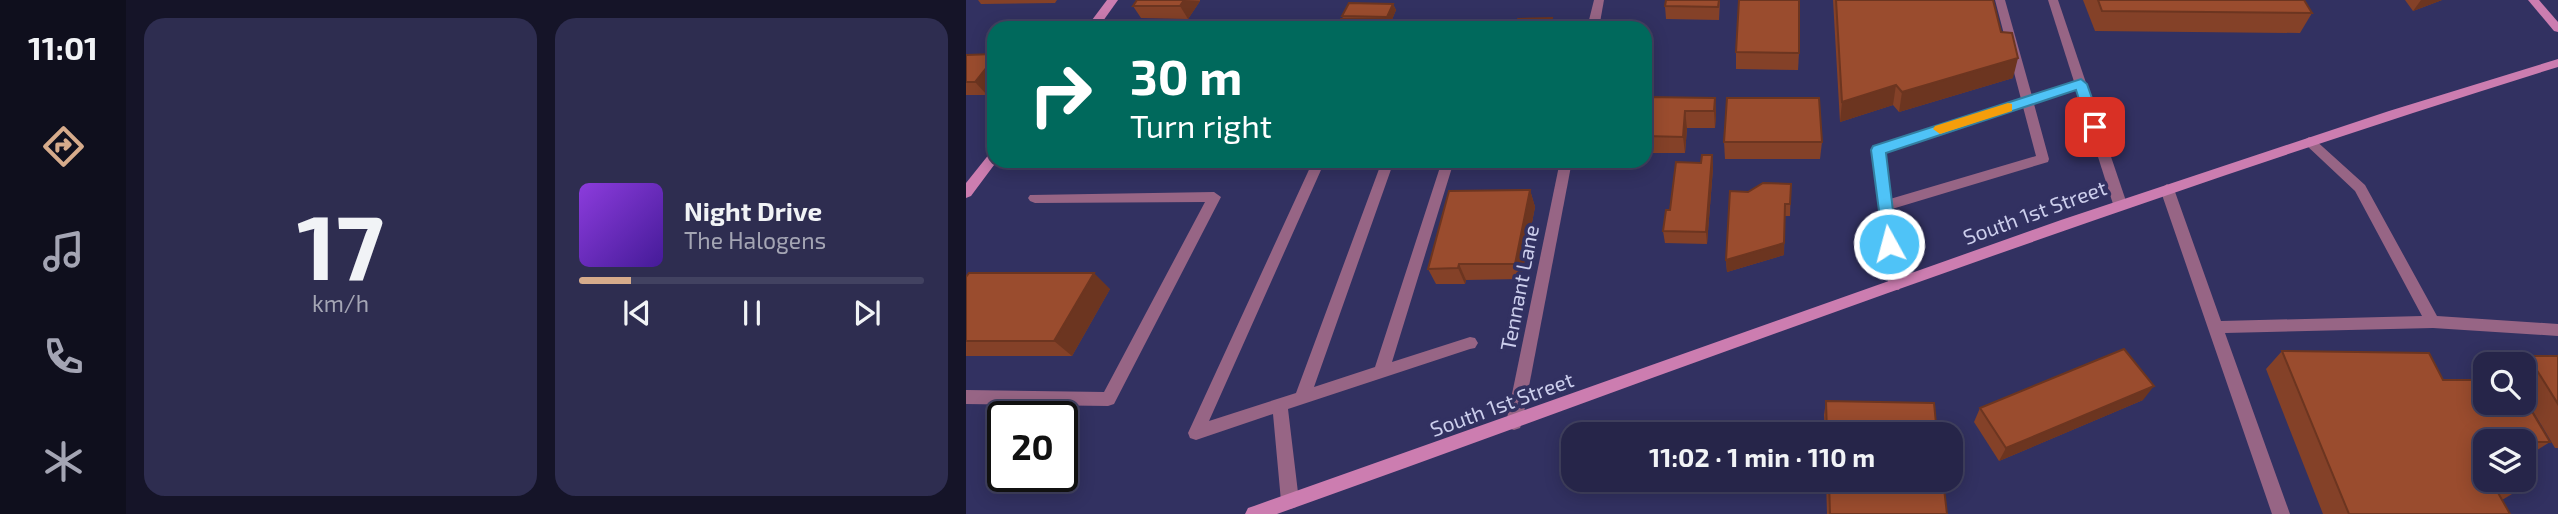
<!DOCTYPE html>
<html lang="en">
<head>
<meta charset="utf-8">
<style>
  body { margin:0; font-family:"Exo 2",sans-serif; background:#2e2d50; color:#f1f3f6; height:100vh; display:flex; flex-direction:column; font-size:26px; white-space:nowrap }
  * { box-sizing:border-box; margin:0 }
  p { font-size:23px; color:#a4a5b4 }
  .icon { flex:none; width:38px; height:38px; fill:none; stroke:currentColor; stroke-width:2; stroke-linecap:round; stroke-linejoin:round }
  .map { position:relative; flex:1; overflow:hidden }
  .drawer { display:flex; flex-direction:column; gap:18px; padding:18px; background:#151428; width:840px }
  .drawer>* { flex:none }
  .guide { position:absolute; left:21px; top:21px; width:665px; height:147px; border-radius:21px; box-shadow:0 4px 18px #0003,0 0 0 2px #424261; background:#00695c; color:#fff; overflow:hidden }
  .fabs { position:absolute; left:1507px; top:352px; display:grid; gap:14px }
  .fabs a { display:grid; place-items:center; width:63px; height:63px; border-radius:14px; background:#262549; box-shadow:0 4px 18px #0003,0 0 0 2px #424261; font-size:35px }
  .speed { position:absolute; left:21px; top:401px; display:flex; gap:14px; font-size:35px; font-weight:700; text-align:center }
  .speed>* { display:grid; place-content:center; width:91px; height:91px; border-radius:50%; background:#262549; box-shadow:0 4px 18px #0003,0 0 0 2px #424261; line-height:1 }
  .speed .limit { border:4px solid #111; border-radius:10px; background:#fff; color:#111 }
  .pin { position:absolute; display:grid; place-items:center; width:60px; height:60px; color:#fff; margin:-30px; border-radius:14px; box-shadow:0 4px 10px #0006 }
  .me { position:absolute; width:77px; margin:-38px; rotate:353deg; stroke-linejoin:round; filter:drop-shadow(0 0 5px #0008) }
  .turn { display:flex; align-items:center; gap:24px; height:147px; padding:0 28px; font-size:32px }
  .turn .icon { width:91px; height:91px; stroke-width:2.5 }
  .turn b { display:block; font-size:49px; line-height:60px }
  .drawer .widget { flex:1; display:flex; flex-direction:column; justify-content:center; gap:10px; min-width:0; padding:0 24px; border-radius:21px; background:#2e2d50 }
  .drawer .dial { align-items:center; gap:0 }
  .dial b { font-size:91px; line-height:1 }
  .song { display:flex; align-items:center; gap:21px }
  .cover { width:84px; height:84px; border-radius:10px; background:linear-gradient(135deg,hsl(270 70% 55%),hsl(260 70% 35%)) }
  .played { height:7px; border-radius:4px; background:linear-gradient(90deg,#d6ab8b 15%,#424261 15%) }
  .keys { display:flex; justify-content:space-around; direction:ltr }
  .drawer .tiles { flex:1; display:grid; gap:18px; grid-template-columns:repeat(2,1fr) }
  .trip { position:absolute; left:595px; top:422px; width:402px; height:70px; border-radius:21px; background:#262549; box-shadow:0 4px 18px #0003,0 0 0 2px #424261; font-weight:700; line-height:70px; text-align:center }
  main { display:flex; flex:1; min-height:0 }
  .tab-bar { display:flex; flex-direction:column; width:126px; justify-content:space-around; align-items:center; background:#0f0f1d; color:#a4a5b4 }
  .tab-bar .icon { width:49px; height:49px }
  .tab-bar .current { color:#d6ab8b }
  .tab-bar b { font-size:32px; color:#f1f3f6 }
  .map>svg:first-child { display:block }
</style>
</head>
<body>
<main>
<nav class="tab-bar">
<b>11:01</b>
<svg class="icon current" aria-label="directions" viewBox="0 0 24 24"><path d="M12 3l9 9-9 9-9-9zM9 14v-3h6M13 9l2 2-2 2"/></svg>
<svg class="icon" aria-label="music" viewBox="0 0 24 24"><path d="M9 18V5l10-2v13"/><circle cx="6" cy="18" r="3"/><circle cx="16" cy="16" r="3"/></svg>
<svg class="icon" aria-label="phone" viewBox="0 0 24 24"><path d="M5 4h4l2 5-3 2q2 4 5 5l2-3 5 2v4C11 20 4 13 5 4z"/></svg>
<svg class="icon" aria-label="climate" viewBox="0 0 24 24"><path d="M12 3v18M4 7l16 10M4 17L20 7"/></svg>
</nav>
<section class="drawer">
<div class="tiles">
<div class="widget dial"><b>17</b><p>km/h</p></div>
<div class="widget">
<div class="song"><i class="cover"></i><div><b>Night Drive</b><p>The Halogens</p></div></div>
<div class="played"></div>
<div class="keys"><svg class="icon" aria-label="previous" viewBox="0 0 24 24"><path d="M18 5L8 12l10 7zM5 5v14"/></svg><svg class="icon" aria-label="pause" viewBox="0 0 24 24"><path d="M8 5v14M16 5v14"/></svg><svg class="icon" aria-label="next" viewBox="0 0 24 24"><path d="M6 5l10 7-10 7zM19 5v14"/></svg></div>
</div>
</div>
</section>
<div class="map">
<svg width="1592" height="514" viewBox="0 0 1592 514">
  <rect width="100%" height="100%" fill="#323161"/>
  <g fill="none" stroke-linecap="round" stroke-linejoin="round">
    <g fill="#976585" fill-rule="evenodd">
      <path d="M1029,0H1039L1066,96L1115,80L1121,84L1119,87L1068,104L1083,159L1082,162L926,209L935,286L933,290H923L906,150L908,147L1055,99ZM1057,107L1070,156L924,199L919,152Z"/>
      <polygon points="1343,137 1347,138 1399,185 1471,316 1592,324 1592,336 1467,328 1259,333 1324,514 1306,514 1194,189 1201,184 1208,189 1255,321 1456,316 1389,191 1339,144 1337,141"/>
      <polygon points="347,161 359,161 243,421 330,393 416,161 428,161 348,387 409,367 476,161 488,161 426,362 504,337 509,338 512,343 509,348 504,349 322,409 333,501 330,507 324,509 318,507 315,501 307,414 230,440 224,438 222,433"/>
      <polygon points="248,192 255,197 148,404 142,406 0,404 0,390 138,392 239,202 69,203 64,201 62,198 64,195"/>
    </g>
    <g fill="#976585" fill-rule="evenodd">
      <polygon points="628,0 638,0 633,28 621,28"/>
      <polygon points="1082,0 1092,0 1161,204 1159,208 1154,209 1147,204"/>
      <polygon points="594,161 606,161 556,423 554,428 548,430 542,428 540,423"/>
    </g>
    <g fill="#cc7db0" fill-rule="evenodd">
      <polygon points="141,0 152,0 132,28 120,28"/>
      <polygon points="1562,0 1573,0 1592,22 1592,32 1588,31"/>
      <path d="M1592,59V67C1160,201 737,361 311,514H279L282,508L288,506L1095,220L1423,111Z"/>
      <polygon points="28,151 28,161 31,161 5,196 0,198 0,183 24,153"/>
    </g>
  </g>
  <g fill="#844128">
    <polygon points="12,0 91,0 89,3 15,4"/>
    <polygon points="171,0 234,0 234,1 222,19 175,18 167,6"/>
    <polygon points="754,0 753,20 700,19 699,6"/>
    <polygon points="867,0 1027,0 1047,78 933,112 927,105 874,122"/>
    <polygon points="1117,0 1338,0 1346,13 1334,33 1129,31"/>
    <polygon points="1439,0 1476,0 1447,11"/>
    <polygon points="427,4 430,10 425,22 426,26 425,28 372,28 371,26 377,19 376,16"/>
    <polygon points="770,52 833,53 832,70 770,69"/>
    <polygon points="0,55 21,95 0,95"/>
    <polygon points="679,97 749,98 750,115 749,128 721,128 719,153 679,153"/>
    <polygon points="758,142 856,142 854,159 759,159"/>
    <polygon points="746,155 747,168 741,244 699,243 697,231 704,210 735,163"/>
    <polygon points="825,184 824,216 819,216 818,255 761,272 760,260 782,192"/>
    <polygon points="564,190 569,207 555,279 500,280 499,284 470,284 462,269"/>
    <polygon points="0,277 144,289 106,356 0,356"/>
    <polygon points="1316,351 1584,442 1558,458 1558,441 1519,441 1551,491 1536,500 1544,514 1357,514 1300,369"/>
    <polygon points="1562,356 1592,356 1592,448 1589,448 1558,396 1558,364 1551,364"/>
    <polygon points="1177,400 1033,461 1008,422 1014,408"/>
    <polygon points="860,401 971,434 859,434 858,415"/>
    <polygon points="860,480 977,480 981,514 861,514"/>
  </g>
  <g fill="#6c3520">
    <polygon points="218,0 234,1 222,19 214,6"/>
    <polygon points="1455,0 1476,0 1447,11"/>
    <polygon points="427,4 430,10 425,22 426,26 425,28 420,28 423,21 421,17"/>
    <polygon points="28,58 28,85 21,95 9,82"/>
    <polygon points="1052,58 1047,78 933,112 936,92"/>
    <polygon points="930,85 927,105 874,122 876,102"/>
    <polygon points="749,98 750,115 749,128 748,111"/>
    <polygon points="719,111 721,128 719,153 717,137"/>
    <polygon points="746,155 747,168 741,244 740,232"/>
    <polygon points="564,190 569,207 555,279 549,264"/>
    <polygon points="818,243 818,255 761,272 760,260"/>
    <polygon points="493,264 500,280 499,284 492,268"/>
    <polygon points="128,273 144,289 106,356 88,341"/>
    <polygon points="1188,386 1177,400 1033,461 1040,448"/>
  </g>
  <g fill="#9a4c2e" stroke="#6c3520" stroke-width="2">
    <polygon points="171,0 218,0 214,6 167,6"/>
    <polygon points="700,0 753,0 752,7 699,6"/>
    <polygon points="773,0 833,0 833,53 770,52"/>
    <polygon points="870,0 1027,0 1035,32 1046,33 1052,58 936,92 930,85 876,102"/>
    <polygon points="1132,0 1338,0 1346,13 1136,11"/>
    <polygon points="383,3 427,4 421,17 376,16"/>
    <polygon points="586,18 584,28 549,28 552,19"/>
    <polygon points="375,19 423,19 420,27 371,26"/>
    <polygon points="512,21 510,28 478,28 481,22"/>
    <polygon points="270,24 267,28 240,28 242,25"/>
    <polygon points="28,54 28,58 9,82 0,82 0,55"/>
    <polygon points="679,97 749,98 748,111 719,111 717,137 679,136"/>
    <polygon points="761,98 853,98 856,142 758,142"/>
    <polygon points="736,155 746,155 740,232 697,231 700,210 704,210 710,162 735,163"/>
    <polygon points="797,183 825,184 824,204 819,204 818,243 760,260 764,191 782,192"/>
    <polygon points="564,190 549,264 493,264 492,268 462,269 483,191"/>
    <polygon points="3,273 128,273 88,341 0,341 0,277"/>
    <polygon points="1158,349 1188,386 1040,448 1014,408"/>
    <polygon points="1316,351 1463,353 1477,380 1519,380 1519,402 1558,402 1558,398 1584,442 1558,442 1558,441 1519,441 1519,480 1545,480 1551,491 1531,491 1544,514 1383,514"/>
    <polygon points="1562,356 1592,356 1592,404"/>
    <polygon points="860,401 968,403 971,434 861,434"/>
    <polygon points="863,480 977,480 981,514 864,514"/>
  </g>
  <polygon fill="#4fc3f7" stroke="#337fa1" stroke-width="2" points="1115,79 1121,84 1136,127 1134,130 1129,131 1122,127 1110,90 920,153 931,244 923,251 918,249 905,150 907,146"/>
  <polygon fill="#f59e0b" points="1042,103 1046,104 1046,111 974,134 967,129 969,126"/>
  <g text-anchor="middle" stroke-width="7" stroke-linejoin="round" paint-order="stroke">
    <g font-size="21" fill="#ccceec" stroke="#323161">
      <text transform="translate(1069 213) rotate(-20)" y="7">South 1st Street</text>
      <text transform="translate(554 288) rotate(-79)" y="7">Tennant Lane</text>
      <text transform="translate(536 405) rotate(-20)" y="7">South 1st Street</text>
    </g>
  </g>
</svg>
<div class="fabs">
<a><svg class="icon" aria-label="search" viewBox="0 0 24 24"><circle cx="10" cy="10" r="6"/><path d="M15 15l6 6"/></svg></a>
<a><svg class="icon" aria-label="layers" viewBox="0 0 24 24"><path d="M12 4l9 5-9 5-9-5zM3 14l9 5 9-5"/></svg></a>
</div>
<div class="speed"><div class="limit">20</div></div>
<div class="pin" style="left:1129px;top:127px;background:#d93025"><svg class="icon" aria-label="arrive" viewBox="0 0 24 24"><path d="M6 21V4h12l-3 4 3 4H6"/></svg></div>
<svg class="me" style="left:923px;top:244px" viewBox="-20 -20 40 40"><circle r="17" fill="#4fc3f7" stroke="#fff" stroke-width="3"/><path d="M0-11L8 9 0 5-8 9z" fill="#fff"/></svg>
<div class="trip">11:02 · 1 min · 110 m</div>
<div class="guide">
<div class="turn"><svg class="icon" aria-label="right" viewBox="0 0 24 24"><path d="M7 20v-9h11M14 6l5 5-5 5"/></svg><div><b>30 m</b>Turn right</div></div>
</div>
</div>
</main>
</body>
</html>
